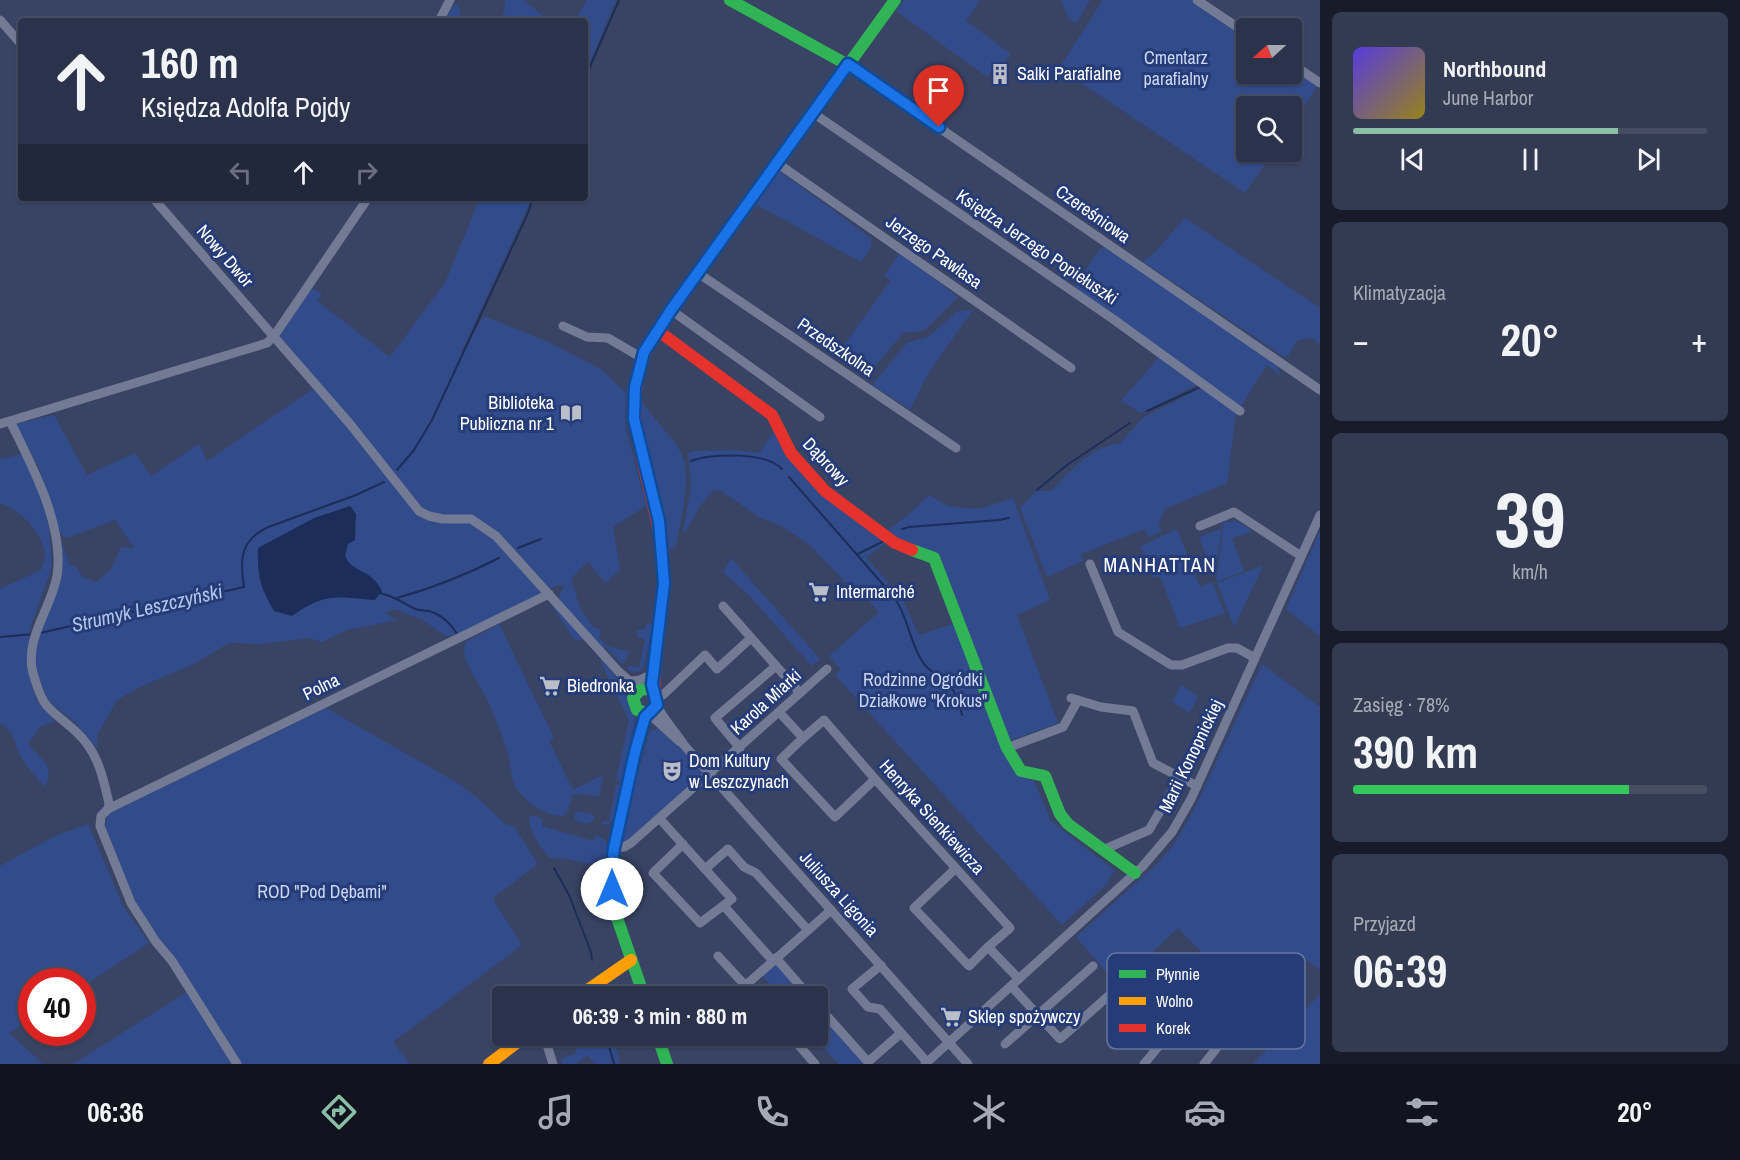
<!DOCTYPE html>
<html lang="pl">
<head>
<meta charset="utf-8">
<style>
  body { margin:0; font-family:"Archivo Narrow",sans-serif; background:#333b53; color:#f1f3f6; height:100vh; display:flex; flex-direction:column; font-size:22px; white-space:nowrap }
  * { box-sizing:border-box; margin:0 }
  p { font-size:20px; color:#a6aab5 }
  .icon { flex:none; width:33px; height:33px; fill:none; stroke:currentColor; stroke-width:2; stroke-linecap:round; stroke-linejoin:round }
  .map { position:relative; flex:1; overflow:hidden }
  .panel { display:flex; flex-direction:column; gap:12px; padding:12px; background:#181c2a; width:420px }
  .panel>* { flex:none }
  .hud { position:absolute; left:18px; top:18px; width:570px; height:183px; border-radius:6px; box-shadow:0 2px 4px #0004,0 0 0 2px #474e64; background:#2b334c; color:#f1f3f6; overflow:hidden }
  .needle { width:39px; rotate:249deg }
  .buttons { position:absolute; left:1236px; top:18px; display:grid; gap:12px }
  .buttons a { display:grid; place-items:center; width:66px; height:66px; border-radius:6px; background:#2b334c; box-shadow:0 2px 4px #0004,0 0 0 2px #474e64; font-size:30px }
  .speed { position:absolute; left:18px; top:968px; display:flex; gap:12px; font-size:30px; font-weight:700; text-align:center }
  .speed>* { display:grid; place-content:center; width:78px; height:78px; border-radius:50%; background:#2b334c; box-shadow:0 2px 4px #0004,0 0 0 2px #474e64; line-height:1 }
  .speed .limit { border:9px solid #d22; background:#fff; color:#111 }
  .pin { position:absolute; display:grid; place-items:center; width:51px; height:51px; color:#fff; margin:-62px -26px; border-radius:50% 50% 50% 0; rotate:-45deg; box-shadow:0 0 6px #0007 }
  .pin .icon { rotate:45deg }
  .me { position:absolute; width:66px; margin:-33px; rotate:0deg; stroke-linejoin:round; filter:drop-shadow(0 0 4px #0008) }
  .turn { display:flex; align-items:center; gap:21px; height:126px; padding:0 24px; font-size:27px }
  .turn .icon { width:78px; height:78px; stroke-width:2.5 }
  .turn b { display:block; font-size:42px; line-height:51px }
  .lanes { display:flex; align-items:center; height:57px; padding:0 24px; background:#0003; justify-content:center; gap:30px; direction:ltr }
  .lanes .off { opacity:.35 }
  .big { font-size:45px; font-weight:700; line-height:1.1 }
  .panel .card { flex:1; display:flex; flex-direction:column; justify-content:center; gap:9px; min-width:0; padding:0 21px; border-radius:9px; background:#333b53 }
  .panel .dial { align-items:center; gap:0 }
  .dial b { font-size:78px; line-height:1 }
  .song { display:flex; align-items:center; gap:18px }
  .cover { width:72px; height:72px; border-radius:9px; background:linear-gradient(135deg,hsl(250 70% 55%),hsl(50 70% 35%)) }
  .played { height:6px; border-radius:3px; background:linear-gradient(90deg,#8abfa5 75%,#474e64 75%) }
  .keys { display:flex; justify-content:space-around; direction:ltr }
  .heat { display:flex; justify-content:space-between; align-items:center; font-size:33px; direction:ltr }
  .charge { height:9px; border-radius:4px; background:linear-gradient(90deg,#34c759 78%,#474e64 0) }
  .trip { position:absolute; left:492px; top:986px; width:336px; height:60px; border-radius:6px; background:#2b334c; box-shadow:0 2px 4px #0004,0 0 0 2px #474e64; font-weight:700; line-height:60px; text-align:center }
  .tabs { display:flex; height:96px; justify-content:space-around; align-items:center; background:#11141e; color:#a6aab5 }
  .tabs .icon { width:42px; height:42px }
  .tabs .selected { color:#8abfa5 }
  .tabs b { font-size:27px; color:#f1f3f6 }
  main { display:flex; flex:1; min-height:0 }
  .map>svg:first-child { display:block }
</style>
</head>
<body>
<main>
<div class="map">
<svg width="1320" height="1064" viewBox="0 0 1320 1064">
  <rect width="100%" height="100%" fill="#394465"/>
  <g fill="#324b8a">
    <polygon points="505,0 524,0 549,21 500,21 505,9"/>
    <polygon points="587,0 616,0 585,74 585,21 575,21"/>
    <polygon points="904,0 980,0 966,21 1011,54 1005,62 1000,61 987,77 896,11"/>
    <polygon points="1061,0 1090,0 1077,22 1072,22 1068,17"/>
    <polygon points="1103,0 1192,0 1246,37 1246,74 1292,74 1292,67 1318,85 1292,124 1292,106 1246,106 1246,152 1273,152 1245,193 1059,68"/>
    <polygon points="455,3 459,8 461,21 444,21"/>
    <polygon points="778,170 871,238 871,247 861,262 755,204"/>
    <polygon points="472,198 532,198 459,357 484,316 546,341 601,369 626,393 625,425 646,506 613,527 620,570 605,583 588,561 571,579 580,608 593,627 601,629 599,638 607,646 630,652 623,664 605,647 603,648 558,599 564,585 555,586 524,605 461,635 445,636 423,620 394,609 385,614 398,620 347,630 322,642 309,638 262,644 229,643 194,664 142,686 117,700 97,735 98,749 73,720 54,706 47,698 38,675 35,663 37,642 48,614 58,541 61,540 70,566 76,566 83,578 96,582 111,569 121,547 134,548 115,520 66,538 57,529 39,468 16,424 54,415 87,475 135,453 151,476 199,444 207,461 313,389 349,428 280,337 281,333 311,288 322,294 317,301 390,357 445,283 478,203"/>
    <polygon points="1185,218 1320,308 1320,344 1312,338 1298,340 1288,356 1283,356 1143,262 1157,250"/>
    <polygon points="1105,246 1274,361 1282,377 1267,365 1241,406 1074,288 1098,251"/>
    <polygon points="900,253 958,297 924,331 903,333 867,376 836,356 891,280 884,276"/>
    <polygon points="973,310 929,372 910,409 872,385 907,343 928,337 958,311"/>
    <polygon points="1160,356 1199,384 1141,413 1121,401"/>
    <path d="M1201,388L1236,413L1227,483L1165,509L1159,523L1161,532L1148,537L1145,529L1081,554L1083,561L1047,577L1020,508L1036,491H1051C1071,471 1089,447 1119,444L1144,417Z"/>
    <path d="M641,399C652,418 669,432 680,451C694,475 680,519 676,546L669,550L665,517L643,431Z"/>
    <polygon points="777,427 799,465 890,540 866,557 902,599 919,635 956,623 1020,774 1034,781 1051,821 1115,871 1108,879 1109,882 1062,925 835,675 841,669 829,656 879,612 866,598 845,582 810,545 781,526 759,517 721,491 714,490 700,506 686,531 683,532 691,487 688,453 694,451 732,450 759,453"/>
    <path d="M23,454L41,496L49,528L52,567L29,631V673L37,702L55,721L41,726L28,744C41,759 56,767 45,787C37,778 29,770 23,760C12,744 20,737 0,723V589L41,570C43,565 45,560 45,556C44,533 20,510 0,503V459Z"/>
    <polygon points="929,495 950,507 979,509 1013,498 1050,600 1017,615 1058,723 1009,741 940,556 897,540 886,532 914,510"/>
    <polygon points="1236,521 1249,528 1251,532 1232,538 1244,571 1216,582 1224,522"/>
    <polygon points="1222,522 1223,522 1214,576 1199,537 1221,529"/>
    <polygon points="1177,529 1200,587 1212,582 1225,613 1180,628 1160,576 1153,578 1141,546"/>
    <polygon points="1320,531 1320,636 1286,609"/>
    <polygon points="731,558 820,659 812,666 748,594 723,572"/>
    <polygon points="1262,566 1263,566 1234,627 1217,583"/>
    <polygon points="551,604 554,604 584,638 579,641 573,638"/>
    <polygon points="646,623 653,624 644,665 640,671 632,672 627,669 630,666 639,667 645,640 637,637 637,630 645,629"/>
    <path d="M499,624L554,738L549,741L573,790L603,775L599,796L573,794L568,811L563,816C546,816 526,803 517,789C510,778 511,764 508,753C502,734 494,715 486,697C479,681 458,659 466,642Z"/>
    <polygon points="601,659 627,690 631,709 635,716 623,782 616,781 629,720 600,660"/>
    <polygon points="1262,664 1320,707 1320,970 1301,956 1252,1004 1178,928 1118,985 1076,937 1158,863 1174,844 1193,812"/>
    <polygon points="1181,685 1198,696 1190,713 1172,702"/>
    <polygon points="326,708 461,785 481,801 506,825 514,826 538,864 494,897 494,901 522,945 393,1042 410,1064 240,1064 167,949 152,929 133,900 105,828 108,814"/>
    <polygon points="658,728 687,754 704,774 630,840 624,842 621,840 620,836 632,783 641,764 650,731"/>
    <polygon points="616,785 620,785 614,818 608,825 602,824 603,821 609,821"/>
    <polygon points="580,811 592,814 594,818 593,821 587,824 575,820 574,814"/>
    <path d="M530,816H535L543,819L542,826L594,841L596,835C612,841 609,852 606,866L601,867L568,859L550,858C542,850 526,827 530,816Z"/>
    <polygon points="88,824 123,906 149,943 83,986 82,981 32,981 31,1019 9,1033 43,1064 0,1064 0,866 55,836"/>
    <polygon points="777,964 805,996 779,996 762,975"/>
    <polygon points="187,992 232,1064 73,1064"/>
    <polygon points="1320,994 1320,1064 1253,1064"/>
    <polygon points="818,1010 864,1062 863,1064 838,1064 813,1035 818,1035"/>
    <polygon points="599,1035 613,1035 620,1064 595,1064 587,1055 576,1064 562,1064 562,1059 575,1054 577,1046 593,1045"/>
  </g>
  <path fill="#1d2d5a" d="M350,506L356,514L355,540L348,544L345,556C353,574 371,568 382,591L375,600C338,597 325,592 292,616L274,611C260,587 257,575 258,548L314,518Z"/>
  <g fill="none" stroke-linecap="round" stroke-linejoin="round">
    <g stroke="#1d2d5a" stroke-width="2">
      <polyline points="585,78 619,0"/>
      <polyline points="1147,411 1200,387"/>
      <path d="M691,461C711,453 767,452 782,469"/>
      <polyline points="397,470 414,450 432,420 528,213 533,198"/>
      <path d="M789,477L894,597C908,616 909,641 922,661C927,670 935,673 943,679C955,688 959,701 962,715"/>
      <polyline points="1037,490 1067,465 1130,423"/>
      <polyline points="902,529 909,527 999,520 1009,518"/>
      <polyline points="518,548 541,539"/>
      <polyline points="858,554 884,541"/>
      <path d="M380,593C396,597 401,602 415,609C420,611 425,610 429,611C442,615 452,625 458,636"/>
      <path d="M397,598C436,587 464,576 499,558"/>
      <path d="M40,633L244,587C239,558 241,538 271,526L356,495L384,482"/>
      <polyline points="0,637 34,634"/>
      <polyline points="554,868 569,895 591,952 592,960"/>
      <polyline points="606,1035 614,1064"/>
    </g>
    <g stroke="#737b94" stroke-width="9">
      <polyline points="1197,0 1246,33"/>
      <polyline points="0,20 21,44"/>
      <polyline points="439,21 450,0"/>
      <polyline points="1292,64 1320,83"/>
      <polyline points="848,65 1320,390"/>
      <polyline points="813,113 1113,319 1240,411"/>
      <polyline points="777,163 1071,368"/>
      <polyline points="153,198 350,424 419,511 429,516 443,519 471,519 496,536 619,672 640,690"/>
      <polyline points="698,273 956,448"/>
      <polyline points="671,310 820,417"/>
      <polyline points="563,326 587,337 608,338 642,358"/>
      <path d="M10,421C31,464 65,526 57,576C51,609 24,639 33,673C36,683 40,698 47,706C60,720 76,728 87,744C100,761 104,783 109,803L108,809L101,816L100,826L131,903L156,942L172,961L237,1064"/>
      <polyline points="0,424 267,343 274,336 368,198"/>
      <polyline points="1200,526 1234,512 1301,556"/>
      <polyline points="1090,564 1118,632 1171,665 1182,665 1228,648 1237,648 1255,658"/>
      <polyline points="723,606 800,693"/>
      <polyline points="632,681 640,680 646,677"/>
      <polyline points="657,698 664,694 705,655 717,669 751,638"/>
      <polyline points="1071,698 1101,707 1133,711 1153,763 1197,786"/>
      <path d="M657,705C661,717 677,733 684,745L968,1064"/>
      <polyline points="779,712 803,738 824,720 875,779 1010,928 988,947 1019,979"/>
      <polyline points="648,713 680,742"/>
      <polyline points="803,738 781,759 835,817 875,779"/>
      <polyline points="740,748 715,718 776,666"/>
      <polyline points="1007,748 1063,727 1078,700"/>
      <polyline points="108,809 549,594"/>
      <polyline points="660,819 705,869 728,849 744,867 756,873 808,930"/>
      <polyline points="683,844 653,873 700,923 732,899 705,869"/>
      <polyline points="614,848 624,847 631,843 827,669"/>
      <polyline points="1103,850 1149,830 1180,777"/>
      <polyline points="955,869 914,908 969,966 988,947"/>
      <polyline points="724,906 773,961"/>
      <polyline points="718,956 755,996"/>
      <polyline points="776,958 809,996"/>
      <polyline points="881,965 852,989 868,1007 880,1009 927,1062"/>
      <polyline points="746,985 831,910"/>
      <polyline points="1011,986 1060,1039 1115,990"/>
      <polyline points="818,1006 868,1062 901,1033"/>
      <polyline points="544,1035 553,1064"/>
      <polyline points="790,1035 815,1064"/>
      <polyline points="1005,1044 1093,966"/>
      <polyline points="925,1064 1142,867 1172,832 1191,799 1320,515"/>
      <polyline points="1144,1064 1163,1041"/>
      <polyline points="1204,1064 1231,1030 1255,1006"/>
    </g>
    <g stroke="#30b455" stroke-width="12">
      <polyline points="730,0 848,65"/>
      <polyline points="670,312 895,0"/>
      <polyline points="912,550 934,558 1007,748 1021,771 1045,776 1060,814 1068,824 1135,873"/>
      <polyline points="648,713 637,710 633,698 640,690 647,689 653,692"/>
      <polyline points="644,996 614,909 611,872 618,824 635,752 645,717 657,705 657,701"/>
      <polyline points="657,1035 667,1064"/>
    </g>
    <g stroke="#ff9f0a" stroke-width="12">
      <polyline points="579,996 631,960"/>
      <polyline points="489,1064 527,1035"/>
    </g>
    <g stroke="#e5322d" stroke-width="12">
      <polyline points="657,330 772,415 791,453 825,491 895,543 912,550"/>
      <path d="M657,701C648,664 664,615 664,575C663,503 618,431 643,360C648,343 659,327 670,312"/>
    </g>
  </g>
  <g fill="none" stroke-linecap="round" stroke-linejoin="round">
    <defs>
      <polyline id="route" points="612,889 611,872 614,848 635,752 645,717 657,705 652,684 664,583 659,521 634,419 635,387 644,352 671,310 848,64 939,127"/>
    </defs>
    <use href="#route" stroke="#114b97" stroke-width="15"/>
    <use href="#route" stroke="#1a73e8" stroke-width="10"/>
  </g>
  <defs>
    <symbol id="building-bare" viewBox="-9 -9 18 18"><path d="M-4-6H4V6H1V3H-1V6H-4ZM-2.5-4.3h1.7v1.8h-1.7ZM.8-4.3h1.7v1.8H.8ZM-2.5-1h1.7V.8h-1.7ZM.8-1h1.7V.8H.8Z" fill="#babec9" stroke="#263c78" stroke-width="2.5" paint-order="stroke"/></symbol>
    <symbol id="library-bare" viewBox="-9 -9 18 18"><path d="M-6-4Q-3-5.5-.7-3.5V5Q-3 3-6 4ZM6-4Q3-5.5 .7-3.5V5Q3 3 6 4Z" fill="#babec9" stroke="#263c78" stroke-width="2.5" paint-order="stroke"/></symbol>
    <symbol id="supermarket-bare" viewBox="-9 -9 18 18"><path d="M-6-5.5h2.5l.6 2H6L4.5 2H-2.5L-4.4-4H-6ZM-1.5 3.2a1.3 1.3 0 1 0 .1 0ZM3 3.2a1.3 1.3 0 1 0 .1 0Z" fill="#babec9" stroke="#263c78" stroke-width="2.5" paint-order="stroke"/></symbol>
    <symbol id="theatre-bare" viewBox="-9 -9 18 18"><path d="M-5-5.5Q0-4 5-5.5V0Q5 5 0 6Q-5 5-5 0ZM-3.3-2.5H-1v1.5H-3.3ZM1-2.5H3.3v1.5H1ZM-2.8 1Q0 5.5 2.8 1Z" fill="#babec9" stroke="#263c78" stroke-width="2.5" paint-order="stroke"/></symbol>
  </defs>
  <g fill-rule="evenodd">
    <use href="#building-bare" x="985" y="59" width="30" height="30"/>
    <use href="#library-bare" x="556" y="398" width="30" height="30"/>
    <use href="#supermarket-bare" x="804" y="577" width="30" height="30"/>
    <use href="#supermarket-bare" x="535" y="671" width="30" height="30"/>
    <use href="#theatre-bare" x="657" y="756" width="30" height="30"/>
    <use href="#supermarket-bare" x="936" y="1002" width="30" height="30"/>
  </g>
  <g text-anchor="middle" stroke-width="6" stroke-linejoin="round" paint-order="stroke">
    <g font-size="18" fill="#cbd6f3" stroke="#263c78">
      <text x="1176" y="64">Cmentarz<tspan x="1176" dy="21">parafialny</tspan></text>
      <text x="923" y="686">Rodzinne Ogródki<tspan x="923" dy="21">Działkowe "Krokus"</tspan></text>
      <text x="322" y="898">ROD "Pod Dębami"</text>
    </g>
    <g font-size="18" fill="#fff" stroke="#263c78" text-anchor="start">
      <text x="1017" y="80">Salki Parafialne</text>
      <text x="554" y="409" text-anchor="end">Biblioteka<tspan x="554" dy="21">Publiczna nr 1</tspan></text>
      <text x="836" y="598">Intermarché</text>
      <text x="567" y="692">Biedronka</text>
      <text x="689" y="767">Dom Kultury<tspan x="689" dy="21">w Leszczynach</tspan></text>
      <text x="968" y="1023">Sklep spożywczy</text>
    </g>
    <g font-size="18" fill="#fff" stroke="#263c78">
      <text transform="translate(1093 214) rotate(35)" y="6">Czereśniowa</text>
      <text transform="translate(1037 247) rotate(34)" y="6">Księdza Jerzego Popiełuszki</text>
      <text transform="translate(934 252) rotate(35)" y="6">Jerzego Pawlasa</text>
      <text transform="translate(225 256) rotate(49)" y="6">Nowy Dwór</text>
      <text transform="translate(836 347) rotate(34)" y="6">Przedszkolna</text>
      <text transform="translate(826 462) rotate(47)" y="6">Dąbrowy</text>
      <text transform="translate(321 687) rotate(-26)" y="6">Polna</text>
      <text transform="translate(766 702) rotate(-42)" y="6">Karola Miarki</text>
      <text transform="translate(1191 756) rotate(-64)" y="6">Marii Konopnickiej</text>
      <text transform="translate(932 817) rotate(48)" y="6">Henryka Sienkiewicza</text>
      <text transform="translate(839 894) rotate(48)" y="6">Juliusza Ligonia</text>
    </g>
    <g font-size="20" letter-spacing="1.5" fill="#fff" stroke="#263c78">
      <text x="1160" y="572">MANHATTAN</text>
    </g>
    <g font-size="20" font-style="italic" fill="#b3c4eb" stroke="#263c78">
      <text transform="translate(147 608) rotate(-13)" y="7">Strumyk Leszczyński</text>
    </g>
  </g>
  <rect x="1107" y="953" width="198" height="96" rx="9" fill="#263c78" stroke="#6776a0" stroke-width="1.5"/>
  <rect x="1119" y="970" width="27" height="8" fill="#30b455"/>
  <rect x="1119" y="997" width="27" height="8" fill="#ff9f0a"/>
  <rect x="1119" y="1024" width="27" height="8" fill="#e5322d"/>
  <g font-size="16" fill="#fff">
    <text x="1156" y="980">Płynnie</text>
    <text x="1156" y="1007">Wolno</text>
    <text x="1156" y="1034">Korek</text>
  </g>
</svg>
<div class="buttons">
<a><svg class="needle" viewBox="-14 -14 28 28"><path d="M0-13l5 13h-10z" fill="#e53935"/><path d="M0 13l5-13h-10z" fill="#a6aab5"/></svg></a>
<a><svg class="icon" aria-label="search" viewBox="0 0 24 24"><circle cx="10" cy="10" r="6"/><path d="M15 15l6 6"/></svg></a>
</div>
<div class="speed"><div class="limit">40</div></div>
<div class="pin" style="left:939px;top:127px;background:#d93025"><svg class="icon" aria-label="arrive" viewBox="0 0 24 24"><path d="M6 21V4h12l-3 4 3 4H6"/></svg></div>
<svg class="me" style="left:612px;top:889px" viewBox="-20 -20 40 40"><circle r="19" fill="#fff"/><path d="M0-13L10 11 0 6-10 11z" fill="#1a73e8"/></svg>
<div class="trip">06:39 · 3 min · 880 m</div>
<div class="hud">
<div class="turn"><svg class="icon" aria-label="ahead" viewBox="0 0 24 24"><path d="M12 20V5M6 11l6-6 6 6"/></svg><div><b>160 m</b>Księdza Adolfa Pojdy</div></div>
<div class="lanes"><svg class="icon off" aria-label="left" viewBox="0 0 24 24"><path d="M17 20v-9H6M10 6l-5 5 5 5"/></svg><svg class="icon" aria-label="ahead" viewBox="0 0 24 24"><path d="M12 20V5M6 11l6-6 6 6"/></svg><svg class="icon off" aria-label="right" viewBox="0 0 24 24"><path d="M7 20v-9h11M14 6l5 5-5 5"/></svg></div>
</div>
</div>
<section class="panel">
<div class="card">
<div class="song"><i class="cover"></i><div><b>Northbound</b><p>June Harbor</p></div></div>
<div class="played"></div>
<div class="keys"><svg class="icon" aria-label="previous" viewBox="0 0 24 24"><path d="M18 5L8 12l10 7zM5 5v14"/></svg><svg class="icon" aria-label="pause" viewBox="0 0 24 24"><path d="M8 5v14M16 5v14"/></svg><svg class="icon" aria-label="next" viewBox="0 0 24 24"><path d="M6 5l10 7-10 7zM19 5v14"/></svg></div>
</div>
<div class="card"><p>Klimatyzacja</p>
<div class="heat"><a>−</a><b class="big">20°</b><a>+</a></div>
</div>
<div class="card dial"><b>39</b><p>km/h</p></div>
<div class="card"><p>Zasięg · 78%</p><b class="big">390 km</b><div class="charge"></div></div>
<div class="card"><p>Przyjazd</p><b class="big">06:39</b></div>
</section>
</main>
<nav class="tabs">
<b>06:36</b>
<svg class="icon selected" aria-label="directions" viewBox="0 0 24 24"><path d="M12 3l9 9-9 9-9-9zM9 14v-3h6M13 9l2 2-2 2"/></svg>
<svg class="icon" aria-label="music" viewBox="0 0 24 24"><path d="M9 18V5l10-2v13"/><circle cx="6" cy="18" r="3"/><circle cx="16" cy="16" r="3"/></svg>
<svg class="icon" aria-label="phone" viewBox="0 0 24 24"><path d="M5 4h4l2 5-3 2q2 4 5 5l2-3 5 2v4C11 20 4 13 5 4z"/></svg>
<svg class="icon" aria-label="climate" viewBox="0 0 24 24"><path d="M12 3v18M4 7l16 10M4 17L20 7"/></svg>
<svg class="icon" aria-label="car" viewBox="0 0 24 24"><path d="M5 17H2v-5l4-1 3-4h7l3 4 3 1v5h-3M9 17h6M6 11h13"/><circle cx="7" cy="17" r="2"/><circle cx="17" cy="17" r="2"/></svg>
<svg class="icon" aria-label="filters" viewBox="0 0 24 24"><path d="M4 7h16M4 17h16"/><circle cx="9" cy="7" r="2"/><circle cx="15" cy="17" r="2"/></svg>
<b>20°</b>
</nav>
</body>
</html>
